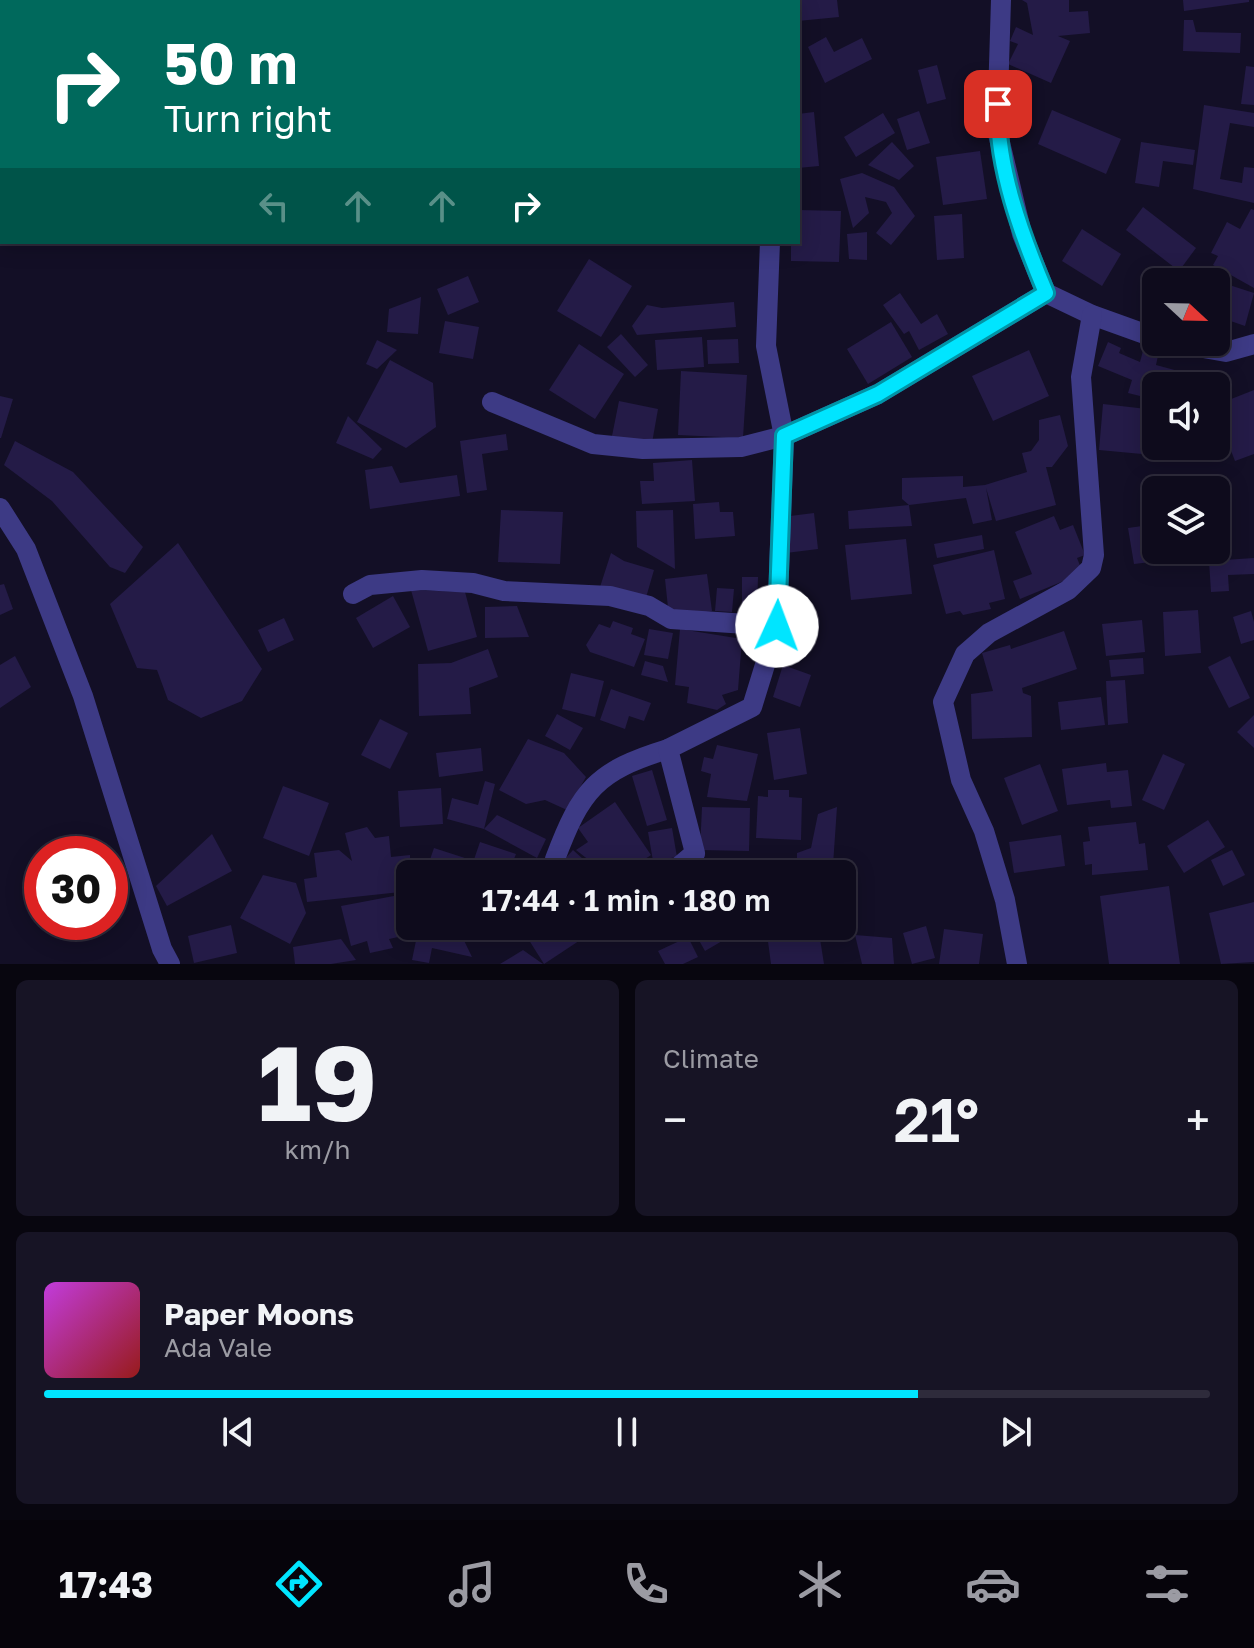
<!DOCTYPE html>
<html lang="en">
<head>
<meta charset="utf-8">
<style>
  body { margin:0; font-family:"Golos Text",sans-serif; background:#171425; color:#f1f3f6; height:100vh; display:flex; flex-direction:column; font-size:30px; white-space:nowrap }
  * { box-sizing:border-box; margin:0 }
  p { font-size:26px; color:#9b9ba3 }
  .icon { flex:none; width:44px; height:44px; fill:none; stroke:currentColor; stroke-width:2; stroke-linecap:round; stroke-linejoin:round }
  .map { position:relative; height:964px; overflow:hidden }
  .drawer { display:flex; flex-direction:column; gap:16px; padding:16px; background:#08060f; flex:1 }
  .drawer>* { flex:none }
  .banner { position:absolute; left:0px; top:0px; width:800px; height:244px; box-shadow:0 4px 20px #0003,0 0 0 2px #2e2b3b; background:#00695c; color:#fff; overflow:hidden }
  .needle { width:52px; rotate:112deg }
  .controls { position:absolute; left:1142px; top:268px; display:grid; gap:16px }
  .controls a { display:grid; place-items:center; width:88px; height:88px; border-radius:12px; background:#0e0b1c; box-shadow:0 4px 20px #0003,0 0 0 2px #2e2b3b; font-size:40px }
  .speed { position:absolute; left:24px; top:836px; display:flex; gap:16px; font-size:40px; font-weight:700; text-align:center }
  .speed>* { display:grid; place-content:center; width:104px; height:104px; border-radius:50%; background:#0e0b1c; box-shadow:0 4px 20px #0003,0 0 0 2px #2e2b3b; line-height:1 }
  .speed .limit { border:12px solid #d22; background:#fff; color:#111 }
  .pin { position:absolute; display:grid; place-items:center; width:68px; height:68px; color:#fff; margin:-34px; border-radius:16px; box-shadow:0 4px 12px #0006 }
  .me { position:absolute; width:88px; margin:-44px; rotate:2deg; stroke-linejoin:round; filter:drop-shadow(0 0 6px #0008) }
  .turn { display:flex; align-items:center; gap:28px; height:168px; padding:0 32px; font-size:36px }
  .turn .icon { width:104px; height:104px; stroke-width:2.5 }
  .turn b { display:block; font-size:56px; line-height:68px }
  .lanes { display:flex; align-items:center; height:76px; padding:0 32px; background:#0003; justify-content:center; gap:40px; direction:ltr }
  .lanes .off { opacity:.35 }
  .big { font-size:60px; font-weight:600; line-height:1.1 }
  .drawer .card { flex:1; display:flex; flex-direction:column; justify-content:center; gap:12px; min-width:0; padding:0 28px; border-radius:12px; background:#171425 }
  .drawer .dial { align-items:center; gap:0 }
  .dial b { font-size:104px; line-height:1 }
  .song { display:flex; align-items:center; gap:24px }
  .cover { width:96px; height:96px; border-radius:12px; background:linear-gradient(135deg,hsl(290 70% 55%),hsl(0 70% 35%)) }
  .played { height:8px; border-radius:4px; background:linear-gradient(90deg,#00e5ff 75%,#2e2b3b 75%) }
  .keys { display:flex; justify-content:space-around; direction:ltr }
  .heat { display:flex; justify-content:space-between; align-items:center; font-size:44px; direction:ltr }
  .drawer .tiles { flex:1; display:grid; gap:16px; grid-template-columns:1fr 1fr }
  .card:last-child { grid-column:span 2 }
  .trip { position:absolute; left:396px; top:860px; width:460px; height:80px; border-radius:12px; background:#0e0b1c; box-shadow:0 4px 20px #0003,0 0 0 2px #2e2b3b; font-weight:600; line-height:80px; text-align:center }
  .menu { display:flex; height:128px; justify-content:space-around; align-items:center; background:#06040b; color:#9b9ba3 }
  .menu .icon { width:56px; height:56px }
  .menu .selected { color:#00e5ff }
  .menu b { font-size:36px; color:#f1f3f6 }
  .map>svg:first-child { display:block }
</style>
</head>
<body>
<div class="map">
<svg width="1254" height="964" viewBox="0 0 1254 964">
  <rect width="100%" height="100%" fill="#130f26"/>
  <g fill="#241b47">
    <polygon points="798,0 837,0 839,17 798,21"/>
    <polygon points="1022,0 1069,0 1069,12 1088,11 1090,33 1058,36 1070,41 1051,83 1008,64 1018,44 1010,41 1016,27 1033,35 1027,3"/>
    <polygon points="1183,0 1249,0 1249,2 1184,11"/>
    <polygon points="1184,20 1193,20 1196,32 1241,33 1240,53 1183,51"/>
    <polygon points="826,37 834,52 862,38 872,59 825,83 808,47"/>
    <polygon points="937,65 946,99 927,104 918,70"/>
    <polygon points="1246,66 1254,67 1254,105 1241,104"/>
    <polygon points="1204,105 1254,113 1254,127 1230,123 1220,179 1242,183 1244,167 1254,168 1254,203 1193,189"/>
    <polygon points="1052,110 1121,139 1106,174 1038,144"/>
    <polygon points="919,111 930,143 907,150 897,119"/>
    <polygon points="814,112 819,166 798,168 798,114"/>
    <polygon points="883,113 895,133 856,157 844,137"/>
    <polygon points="892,142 914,166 899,180 868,165"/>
    <polygon points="1141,142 1195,150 1193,165 1163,161 1159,187 1135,183"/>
    <polygon points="980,151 987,199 943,205 936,157"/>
    <polygon points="862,173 894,187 915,216 891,245 876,233 892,213 886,202 865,197 869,213 853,228 840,179"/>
    <polygon points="1143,207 1196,248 1179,271 1126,230"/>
    <polygon points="1251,209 1254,210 1254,288 1213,265 1218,256 1211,253 1227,222 1240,229"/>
    <polygon points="798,210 841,211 839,262 791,261 791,242 798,242"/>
    <polygon points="962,214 964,258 937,260 934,216"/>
    <polygon points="1082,229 1121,254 1102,286 1062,261"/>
    <polygon points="867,232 867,260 849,259 847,234"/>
    <polygon points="589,259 632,286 601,337 557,311"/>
    <polygon points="468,276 479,302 448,315 437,289"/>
    <polygon points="1217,281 1254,293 1245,326 1216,316"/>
    <polygon points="900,293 921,324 937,314 948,334 919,350 909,331 904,334 883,305"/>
    <polygon points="421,297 418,334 387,332 389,309"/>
    <polygon points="734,302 736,327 637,335 632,326 647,305 662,308"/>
    <polygon points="445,321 479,327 473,359 439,353"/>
    <polygon points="891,322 912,357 868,384 847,349"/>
    <polygon points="621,334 648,365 635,377 607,347"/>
    <polygon points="702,337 704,367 657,370 655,340"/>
    <polygon points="738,339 739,363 708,364 707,340"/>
    <polygon points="377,340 397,350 377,369 366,364"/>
    <polygon points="1108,342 1121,348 1119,353 1140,362 1144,347 1159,351 1156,365 1182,372 1179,386 1156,386 1156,400 1128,393 1132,380 1098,366"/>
    <polygon points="579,344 624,374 595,419 549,390"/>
    <polygon points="1029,350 1049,396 993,421 972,376"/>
    <polygon points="390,360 433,383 436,427 406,448 357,422"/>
    <polygon points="681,371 747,375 743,438 678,435"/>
    <polygon points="1254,390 1254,454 1235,461 1216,412 1216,405"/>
    <polygon points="0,396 13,399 1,438 0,438"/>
    <polygon points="619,401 658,409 652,443 612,436"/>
    <polygon points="1103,404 1147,409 1142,454 1099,450"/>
    <polygon points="1060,415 1068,446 1052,467 1046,467 1056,505 996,521 986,488 992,520 973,524 966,498 909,505 912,526 849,529 848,511 909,505 902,499 902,478 963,476 963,487 985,485 1027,472 1022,453 1031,451 1039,440 1039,420"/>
    <polygon points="348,416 382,449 373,459 336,443"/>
    <polygon points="506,434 508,450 482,454 487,490 467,493 460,441"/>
    <polygon points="15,441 73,472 143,547 125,573 110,567 52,501 4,465"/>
    <polygon points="692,460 695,501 642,504 640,481 654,481 653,463"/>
    <polygon points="392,466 400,483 457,475 460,496 370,509 365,470"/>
    <polygon points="719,502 720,512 733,512 735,536 695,539 693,504"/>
    <polygon points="501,510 563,512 560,564 498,562"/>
    <polygon points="673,510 675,569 637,547 636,511"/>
    <polygon points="814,513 818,549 786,553 782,517"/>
    <polygon points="1054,516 1060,530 1073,525 1085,555 1077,558 1083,573 1020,599 1013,581 1032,574 1015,532"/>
    <polygon points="1156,524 1156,550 1202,550 1203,556 1134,564 1128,528"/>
    <polygon points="982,535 984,549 937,558 934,544"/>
    <polygon points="906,539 912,594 851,600 845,545"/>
    <polygon points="178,543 262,669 242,701 201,718 168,700 157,670 137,668 110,604"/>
    <polygon points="994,550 1005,599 989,603 991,609 963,615 960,611 946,614 933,565"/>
    <polygon points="611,553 624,561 654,570 645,601 600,587"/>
    <polygon points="1254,558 1254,574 1228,575 1229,591 1211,592 1209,561"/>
    <polygon points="707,574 712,611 669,617 665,579"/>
    <polygon points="742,577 758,577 757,613 742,613"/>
    <polygon points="4,584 13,609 0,615 0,585"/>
    <polygon points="717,588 734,589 732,612 715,611"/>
    <polygon points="411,590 465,592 477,637 428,651"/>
    <polygon points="393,596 410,627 373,648 356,618"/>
    <polygon points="517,606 529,637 485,638 485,607"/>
    <polygon points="1198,610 1201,653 1165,656 1163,612"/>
    <polygon points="1251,611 1254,622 1254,640 1241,644 1233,617"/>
    <polygon points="284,618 294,640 268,652 258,630"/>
    <polygon points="1142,620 1145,652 1106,656 1102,624"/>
    <polygon points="613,621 633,628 631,634 645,639 634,667 590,652 586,645 599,624 610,628"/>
    <polygon points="649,629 673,633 668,659 644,655"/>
    <polygon points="680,629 742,639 738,690 722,695 726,704 717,710 687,703 689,687 675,685"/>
    <polygon points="1064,631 1077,669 1022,688 1023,693 1031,696 1032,737 972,739 971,694 993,691 982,653 1010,645 1011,649"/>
    <polygon points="488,649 498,677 469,688 471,714 419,716 418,664 451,663"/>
    <polygon points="15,656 31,687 0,708 0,665"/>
    <polygon points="1230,656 1250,698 1229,708 1208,667"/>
    <polygon points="1143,658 1144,674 1111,677 1109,660"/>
    <polygon points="645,661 663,666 668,682 641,675"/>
    <polygon points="783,665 811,675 800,707 773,697"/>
    <polygon points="571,673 604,681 595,717 562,709"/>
    <polygon points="1125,680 1128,723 1108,725 1106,681"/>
    <polygon points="611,689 651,703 644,721 629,716 625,729 600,720"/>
    <polygon points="1101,697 1105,725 1061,730 1058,702"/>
    <polygon points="557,714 583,728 570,750 545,736"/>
    <polygon points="1254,715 1254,748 1237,732"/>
    <polygon points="380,719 408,733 390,769 361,755"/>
    <polygon points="800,728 807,774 774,780 767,733"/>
    <polygon points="528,739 564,753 586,777 567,810 545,800 526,804 499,790"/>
    <polygon points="717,745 758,754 747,801 707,797 711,774 701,771 704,757 713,759"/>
    <polygon points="481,748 483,771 439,777 436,753"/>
    <polygon points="1163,754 1185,764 1164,810 1142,800"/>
    <polygon points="1106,763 1107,772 1128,770 1132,806 1111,808 1110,800 1067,805 1062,769"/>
    <polygon points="1040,764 1058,811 1022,825 1004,778"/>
    <polygon points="652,770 667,820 647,826 632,776"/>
    <polygon points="485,781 495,784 484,829 447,819 452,798 478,805"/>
    <polygon points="283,786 329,803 309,856 263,838"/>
    <polygon points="441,788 443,824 400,827 398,791"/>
    <polygon points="768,790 789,790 789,797 802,798 801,840 756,838 758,796 768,797"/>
    <polygon points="615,802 651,855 623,874 583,874 581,871 590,861 576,850 588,842 578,828"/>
    <polygon points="702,807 750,808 749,851 700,850"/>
    <polygon points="837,807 833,865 797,863 797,853 811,848 818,814"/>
    <polygon points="497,815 546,839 537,858 484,829"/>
    <polygon points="1208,820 1225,847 1184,873 1167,846"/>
    <polygon points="1136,822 1139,844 1145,843 1148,870 1092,875 1092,864 1085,865 1083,842 1090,841 1088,827"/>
    <polygon points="367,827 375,838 389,836 391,857 410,855 410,891 307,902 304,879 317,877 314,853 339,850 352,861 345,833"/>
    <polygon points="672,828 677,857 653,861 648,832"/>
    <polygon points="212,834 232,871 167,906 156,886"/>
    <polygon points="1061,835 1065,866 1014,873 1009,842"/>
    <polygon points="480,842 516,854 512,864 530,870 529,874 469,874"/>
    <polygon points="434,848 468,859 463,874 425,874"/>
    <polygon points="573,850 583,859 579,874 551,874"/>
    <polygon points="1232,850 1245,875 1223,886 1211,860"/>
    <polygon points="752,860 755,874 730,874 728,865"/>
    <polygon points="263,875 296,883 306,913 290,944 240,918"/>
    <polygon points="1169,886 1180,964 1109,964 1100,896"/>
    <polygon points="399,895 407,935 389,939 393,948 370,953 367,941 351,946 341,906"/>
    <polygon points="1254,902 1254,962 1221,964 1209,913"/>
    <polygon points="231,925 237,953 194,963 188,936"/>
    <polygon points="419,926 457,926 472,957 432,948 429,963 412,960"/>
    <polygon points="526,926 595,926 597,929 544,964 522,929"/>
    <polygon points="639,926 670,926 649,940"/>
    <polygon points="691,926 736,926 741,930 705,951"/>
    <polygon points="818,926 824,964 771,964 767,934"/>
    <polygon points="926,926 935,958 912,964 903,933"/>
    <polygon points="944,929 983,934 979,964 939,964"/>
    <polygon points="855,935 892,938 894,964 862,964"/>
    <polygon points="688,937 698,957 683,964 665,964 658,951"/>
    <polygon points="341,939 356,960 331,964 295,964 293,947"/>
    <polygon points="523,950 543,964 500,964"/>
  </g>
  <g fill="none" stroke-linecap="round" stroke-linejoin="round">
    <g stroke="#3d3a85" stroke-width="20">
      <polyline points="1001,0 997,130 1022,234 1046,293 1092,315 1156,338"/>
      <polyline points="760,2 760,0"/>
      <polyline points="1169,342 1226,352 1254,344"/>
      <polyline points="492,402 593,444 643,449 741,447 784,436 878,394 1046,293"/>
      <polyline points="0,508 26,549 83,696 162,949 170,964"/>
      <polyline points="353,594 370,585 422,580 473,583 504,591 610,596 649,606 671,619 777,626"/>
      <path d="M555,859C581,790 596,771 668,749"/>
      <polyline points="670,874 695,853 668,749 752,707 777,626 784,436 766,346 770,242"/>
      <polyline points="1017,964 1005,900 984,831 961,780 943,702 965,654 989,633 1068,590 1091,568 1094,555 1081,377 1092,315"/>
    </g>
  </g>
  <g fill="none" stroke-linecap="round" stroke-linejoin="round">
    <defs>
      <path id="route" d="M777,626L784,436L878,394L1046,293C1022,236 996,167 998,104"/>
    </defs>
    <use href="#route" stroke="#0095a6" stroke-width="20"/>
    <use href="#route" stroke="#00e5ff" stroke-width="14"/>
  </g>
</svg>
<div class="controls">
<a><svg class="needle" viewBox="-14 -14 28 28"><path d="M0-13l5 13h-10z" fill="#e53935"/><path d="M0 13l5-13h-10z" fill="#9b9ba3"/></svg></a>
<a><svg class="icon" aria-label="sound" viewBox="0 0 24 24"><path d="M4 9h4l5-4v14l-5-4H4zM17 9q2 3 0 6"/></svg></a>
<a><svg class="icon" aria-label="layers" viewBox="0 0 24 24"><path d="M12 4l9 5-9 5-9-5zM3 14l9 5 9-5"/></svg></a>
</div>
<div class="speed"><div class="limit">30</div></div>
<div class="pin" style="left:998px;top:104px;background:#d93025"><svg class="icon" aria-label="arrive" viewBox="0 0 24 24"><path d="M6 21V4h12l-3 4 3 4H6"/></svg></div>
<svg class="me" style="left:777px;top:626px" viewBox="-20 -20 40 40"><circle r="19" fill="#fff"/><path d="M0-13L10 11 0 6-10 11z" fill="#00e5ff"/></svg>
<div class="trip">17:44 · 1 min · 180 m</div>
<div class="banner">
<div class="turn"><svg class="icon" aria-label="right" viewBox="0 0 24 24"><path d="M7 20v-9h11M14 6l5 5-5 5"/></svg><div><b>50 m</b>Turn right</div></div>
<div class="lanes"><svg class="icon off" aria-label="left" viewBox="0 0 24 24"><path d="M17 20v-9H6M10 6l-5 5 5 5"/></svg><svg class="icon off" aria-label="ahead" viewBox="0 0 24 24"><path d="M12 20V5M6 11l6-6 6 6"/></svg><svg class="icon off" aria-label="ahead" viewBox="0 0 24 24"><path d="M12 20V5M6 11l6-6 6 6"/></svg><svg class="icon" aria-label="right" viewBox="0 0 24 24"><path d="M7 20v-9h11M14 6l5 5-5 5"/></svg></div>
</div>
</div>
<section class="drawer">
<div class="tiles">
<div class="card dial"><b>19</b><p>km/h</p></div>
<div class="card"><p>Climate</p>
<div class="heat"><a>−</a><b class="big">21°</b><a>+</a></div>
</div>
<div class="card">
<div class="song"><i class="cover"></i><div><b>Paper Moons</b><p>Ada Vale</p></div></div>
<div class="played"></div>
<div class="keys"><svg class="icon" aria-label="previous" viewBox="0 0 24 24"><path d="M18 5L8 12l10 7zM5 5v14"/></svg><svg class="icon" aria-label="pause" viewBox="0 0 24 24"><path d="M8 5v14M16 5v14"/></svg><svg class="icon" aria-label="next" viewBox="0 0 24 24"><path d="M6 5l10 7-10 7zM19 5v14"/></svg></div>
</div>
</div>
</section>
<nav class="menu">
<b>17:43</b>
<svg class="icon selected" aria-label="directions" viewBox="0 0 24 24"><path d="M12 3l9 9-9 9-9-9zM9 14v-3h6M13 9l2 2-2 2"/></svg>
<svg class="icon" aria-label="music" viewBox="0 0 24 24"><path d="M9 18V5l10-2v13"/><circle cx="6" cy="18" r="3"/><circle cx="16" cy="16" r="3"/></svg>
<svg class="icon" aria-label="phone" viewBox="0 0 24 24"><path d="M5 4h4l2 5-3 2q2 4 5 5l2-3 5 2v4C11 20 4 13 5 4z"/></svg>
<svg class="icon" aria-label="climate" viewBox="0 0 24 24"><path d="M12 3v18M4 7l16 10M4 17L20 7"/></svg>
<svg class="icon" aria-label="car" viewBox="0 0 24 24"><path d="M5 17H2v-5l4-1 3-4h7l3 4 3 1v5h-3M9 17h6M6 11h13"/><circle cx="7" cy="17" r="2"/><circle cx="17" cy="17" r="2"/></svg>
<svg class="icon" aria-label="filters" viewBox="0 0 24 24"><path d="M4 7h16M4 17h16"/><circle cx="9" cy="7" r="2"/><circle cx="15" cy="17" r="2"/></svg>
</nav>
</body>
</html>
